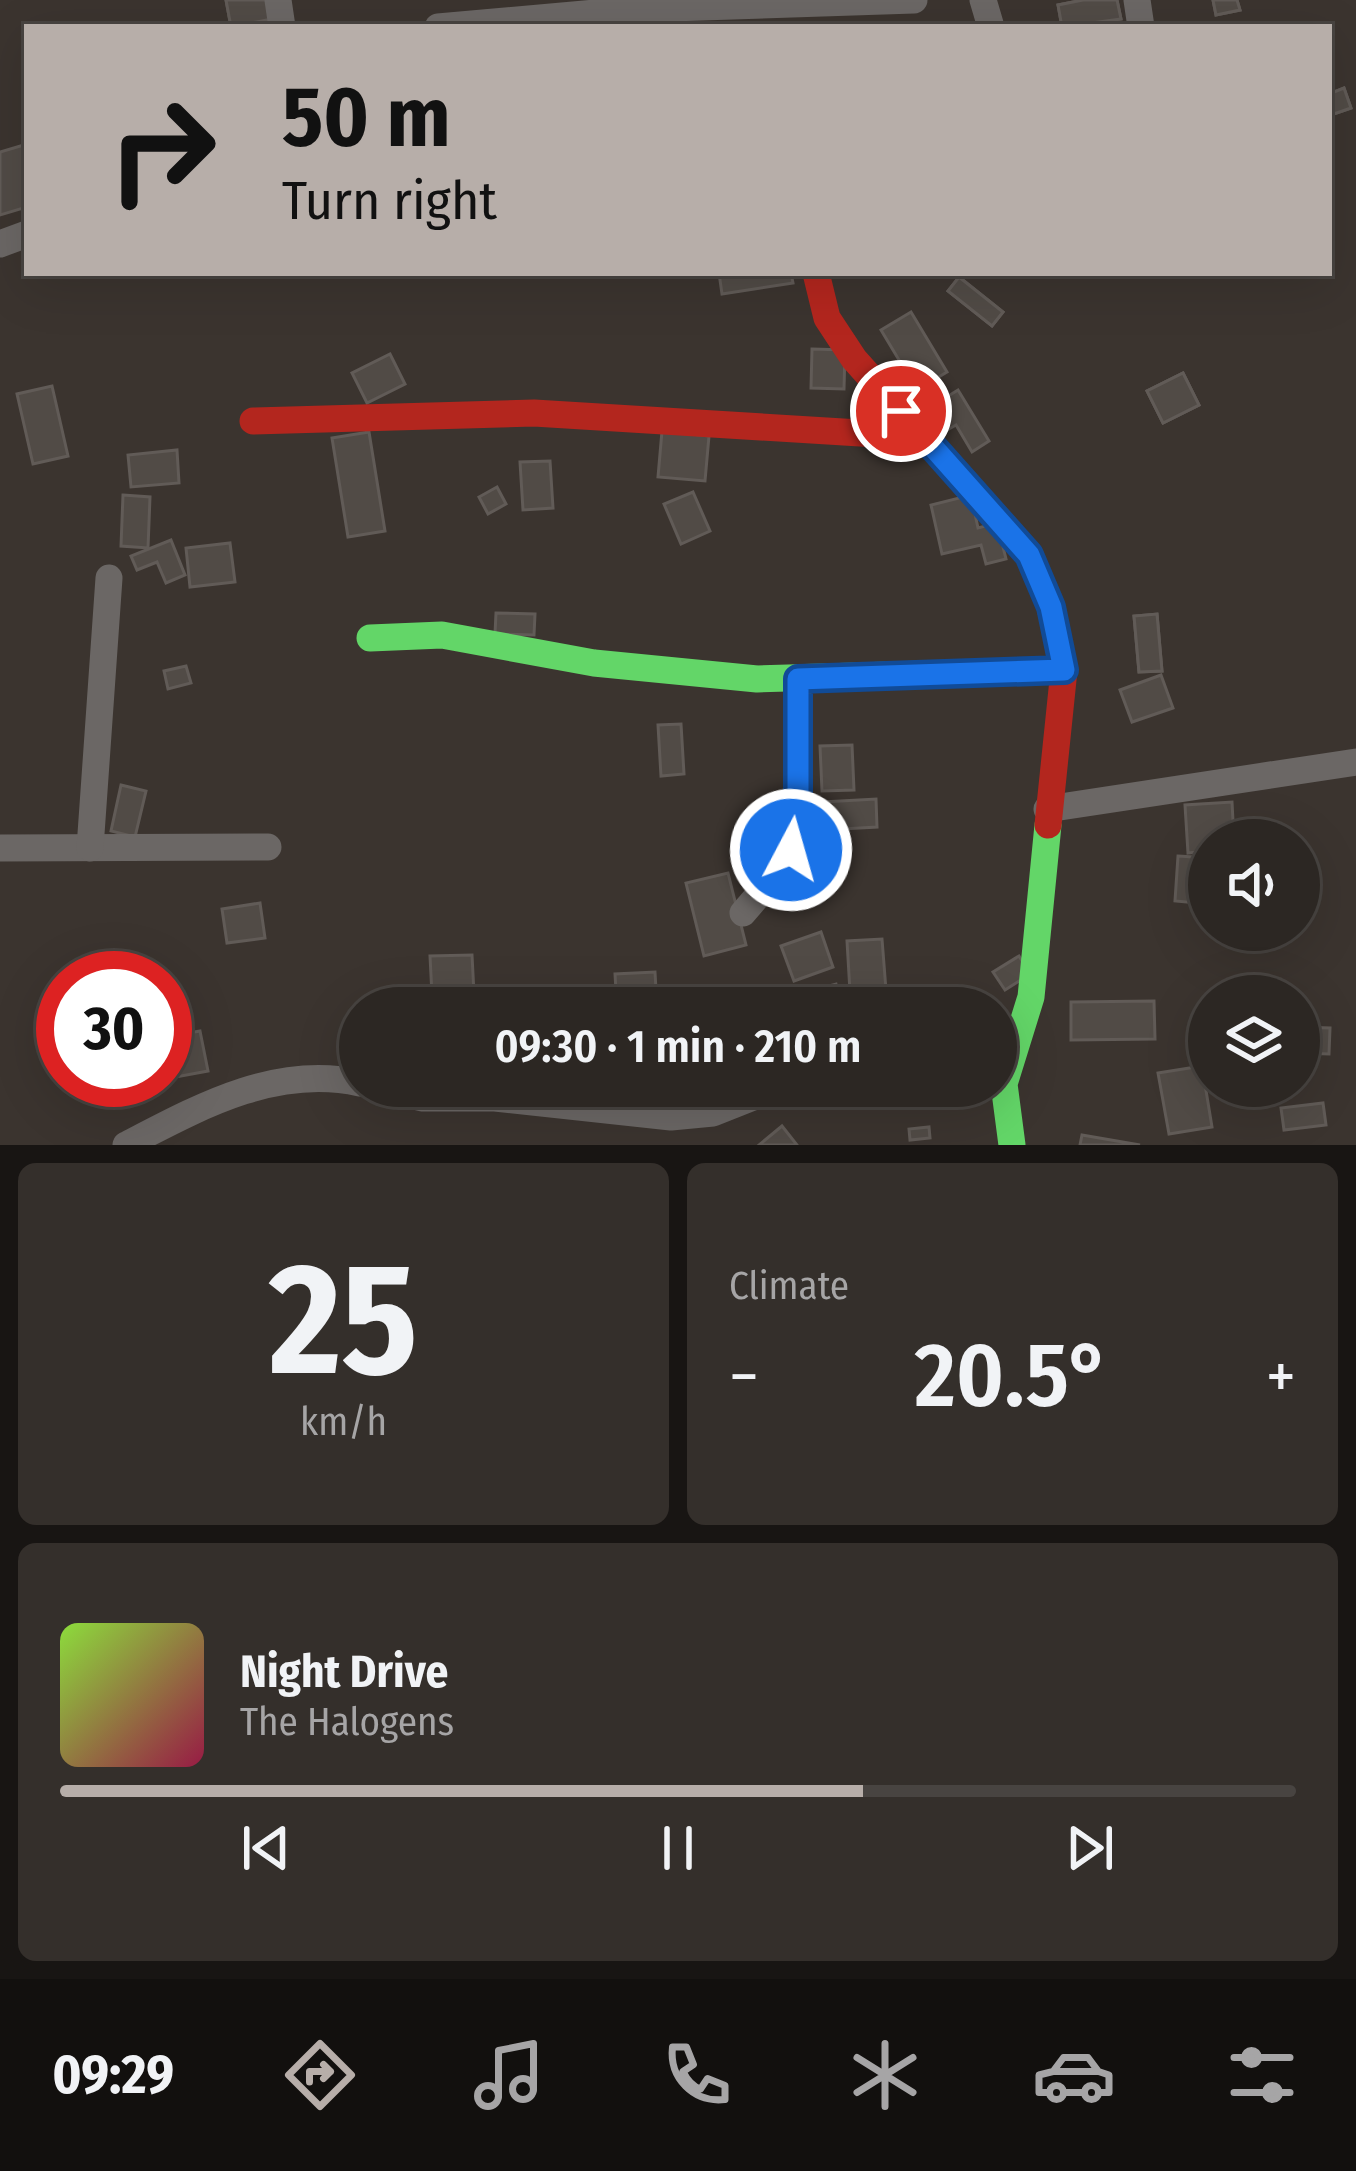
<!DOCTYPE html>
<html lang="en">
<head>
<meta charset="utf-8">
<style>
  body { margin:0; font-family:"Fira Sans Condensed",sans-serif; background:#342f2b; color:#f1f3f6; height:100vh; display:flex; flex-direction:column; font-size:45px; white-space:nowrap }
  * { box-sizing:border-box; margin:0 }
  p { font-size:39px; color:#a6a5a6 }
  .icon { flex:none; width:66px; height:66px; fill:none; stroke:currentColor; stroke-width:2; stroke-linecap:round; stroke-linejoin:round }
  .map { position:relative; height:1145px; overflow:hidden }
  .sheet { display:flex; flex-direction:column; gap:18px; padding:18px; background:#181513; flex:1 }
  .sheet>* { flex:none }
  .guide { position:absolute; left:24px; top:24px; width:1308px; height:252px; border-radius:0px; box-shadow:0 12px 48px #0002,0 0 0 3px #484441; background:#b7aea9; color:#111; overflow:hidden }
  .fabs { position:absolute; left:1188px; top:819px; display:grid; gap:24px }
  .fabs a { display:grid; place-items:center; width:132px; height:132px; border-radius:50%; background:#2c2723; box-shadow:0 12px 48px #0002,0 0 0 3px #484441; font-size:60px }
  .speed { position:absolute; left:36px; top:951px; display:flex; gap:24px; font-size:60px; font-weight:700; text-align:center }
  .speed>* { display:grid; place-content:center; width:156px; height:156px; border-radius:50%; background:#2c2723; box-shadow:0 12px 48px #0002,0 0 0 3px #484441; line-height:1 }
  .speed .limit { border:18px solid #d22; background:#fff; color:#111 }
  .pin { position:absolute; display:grid; place-items:center; width:102px; height:102px; color:#fff; margin:-51px; border:6px solid #fff; border-radius:50%; box-shadow:0 3px 12px #0007 }
  .me { position:absolute; width:132px; margin:-66px; rotate:6deg; stroke-linejoin:round; filter:drop-shadow(0 0 9px #0008) }
  .turn { display:flex; align-items:center; gap:42px; height:252px; padding:0 60px; font-size:54px }
  .turn .icon { width:156px; height:156px; stroke-width:2.5 }
  .turn b { display:block; font-size:84px; line-height:102px }
  .big { font-size:90px; font-weight:600; line-height:1.1 }
  .sheet .widget { flex:1; display:flex; flex-direction:column; justify-content:center; gap:18px; min-width:0; padding:0 42px; border-radius:18px; background:#342f2b }
  .sheet .dial { align-items:center; gap:0 }
  .dial b { font-size:156px; line-height:1 }
  .song { display:flex; align-items:center; gap:36px }
  .cover { width:144px; height:144px; border-radius:18px; background:linear-gradient(135deg,hsl(90 70% 55%),hsl(340 70% 35%)) }
  .played { height:12px; border-radius:6px; background:linear-gradient(90deg,#b7aea9 65%,#484441 65%) }
  .keys { display:flex; justify-content:space-around; direction:ltr }
  .heat { display:flex; justify-content:space-between; align-items:center; font-size:66px; direction:ltr }
  .sheet .tiles { flex:1; display:grid; gap:18px; grid-template-columns:1fr 1fr }
  .widget:last-child { grid-column:span 2 }
  .trip { position:absolute; left:339px; top:987px; width:678px; height:120px; border-radius:60px; background:#2c2723; box-shadow:0 12px 48px #0002,0 0 0 3px #484441; font-weight:600; line-height:120px; text-align:center }
  .tabs { display:flex; height:192px; justify-content:space-around; align-items:center; background:#12100e; color:#a6a5a6 }
  .tabs .icon { width:84px; height:84px }
  .tabs .active { color:#b7aea9 }
  .tabs b { font-size:54px; color:#f1f3f6 }
  .map>svg:first-child { display:block }
</style>
</head>
<body>
<div class="map">
<svg width="1356" height="1145" viewBox="0 0 1356 1145">
  <rect width="100%" height="100%" fill="#3b342f"/>
  <g fill="#514b46" stroke="#615b57" stroke-width="3">
    <polygon points="226,0 278,0 282,17 231,27"/>
    <polygon points="226,0 278,0 282,17 231,27"/>
    <polygon points="1083,0 1117,0 1121,19 1062,27 1058,5"/>
    <polygon points="1083,0 1117,0 1121,19 1062,27 1058,5"/>
    <polygon points="1213,0 1237,0 1240,10 1216,15"/>
    <polygon points="1213,0 1237,0 1240,10 1216,15"/>
    <polygon points="1344,88 1351,108 1331,115 1329,94"/>
    <polygon points="1344,88 1351,108 1331,115 1329,94"/>
    <polygon points="27,144 27,207 0,215 0,152"/>
    <polygon points="719,273 791,273 793,283 722,294"/>
    <polygon points="959,277 1003,312 992,326 948,291"/>
    <polygon points="959,277 1003,312 992,326 948,291"/>
    <polygon points="911,312 947,372 917,390 881,330"/>
    <polygon points="812,349 845,350 844,389 811,388"/>
    <polygon points="390,354 405,384 367,403 352,373"/>
    <polygon points="1183,373 1199,405 1163,423 1147,391"/>
    <polygon points="1183,373 1199,405 1163,423 1147,391"/>
    <polygon points="52,386 68,456 33,464 17,394"/>
    <polygon points="958,390 989,441 972,452 956,425 947,430 932,406"/>
    <polygon points="662,431 709,436 705,481 658,477"/>
    <polygon points="369,432 385,531 348,537 332,438"/>
    <polygon points="177,450 179,483 131,487 128,455"/>
    <polygon points="550,461 553,508 523,510 520,462"/>
    <polygon points="497,487 506,504 488,514 479,497"/>
    <polygon points="693,492 710,531 681,544 664,504"/>
    <polygon points="123,495 150,497 148,548 121,546"/>
    <polygon points="971,495 978,528 997,523 1006,559 986,564 981,545 942,554 931,505"/>
    <polygon points="171,540 185,575 166,583 157,562 137,570 131,556"/>
    <polygon points="230,543 235,582 190,587 186,548"/>
    <polygon points="496,613 535,614 534,635 495,634"/>
    <polygon points="1157,614 1162,671 1139,672 1134,616"/>
    <polygon points="1157,614 1162,671 1139,672 1134,616"/>
    <polygon points="186,666 191,683 168,689 164,671"/>
    <polygon points="1161,675 1173,708 1132,722 1120,690"/>
    <polygon points="681,724 684,774 661,776 658,725"/>
    <polygon points="852,745 854,790 822,791 820,746"/>
    <polygon points="121,785 146,791 135,837 111,831"/>
    <polygon points="876,799 877,827 825,830 823,802"/>
    <polygon points="1232,802 1234,840 1209,840 1209,851 1188,853 1185,805"/>
    <polygon points="1178,856 1209,858 1209,904 1175,901"/>
    <polygon points="728,873 746,945 704,956 686,883"/>
    <polygon points="260,903 265,938 227,943 222,909"/>
    <polygon points="821,932 833,967 794,981 781,946"/>
    <polygon points="882,939 886,990 850,992 847,941"/>
    <polygon points="472,955 474,994 432,995 430,956"/>
    <polygon points="1019,956 1030,974 1005,990 993,972"/>
    <polygon points="655,972 657,1008 617,1008 615,974"/>
    <polygon points="836,984 842,1008 798,1008 795,995"/>
    <polygon points="1154,1001 1155,1039 1071,1040 1071,1002"/>
    <polygon points="1299,1027 1330,1028 1329,1054 1299,1053"/>
    <polygon points="200,1031 208,1071 165,1079 165,1037"/>
    <polygon points="1202,1066 1212,1127 1169,1134 1158,1073"/>
    <polygon points="657,1086 688,1086 689,1098 659,1101"/>
    <polygon points="1323,1103 1326,1125 1284,1130 1281,1108"/>
    <polygon points="782,1126 797,1145 759,1145"/>
    <polygon points="929,1127 930,1138 910,1140 909,1129"/>
    <polygon points="1082,1135 1140,1145 1080,1145"/>
  </g>
  <g fill="none" stroke-linecap="round" stroke-linejoin="round">
    <g stroke="#6b6765" stroke-width="27">
      <polyline points="278,0 282,27"/>
      <polyline points="983,0 991,27"/>
      <polyline points="1137,0 1141,27"/>
      <polyline points="438,27 640,9 914,0"/>
      <polyline points="0,244 27,234"/>
      <polyline points="1047,809 1356,762"/>
      <polyline points="0,848 268,847"/>
      <polyline points="90,848 109,578"/>
      <polyline points="743,913 779,871 798,823 798,679"/>
      <polyline points="371,1086 423,1098 495,1098 671,1117 713,1113 781,1086"/>
      <path d="M126,1145C199,1107 276,1064 360,1083"/>
    </g>
    <g stroke="#63d668" stroke-width="27">
      <polyline points="370,638 442,635 594,663 757,679 1064,670"/>
      <polyline points="1012,1145 1004,1084 1031,997 1048,825"/>
    </g>
    <g stroke="#b3261e" stroke-width="27">
      <polyline points="816,273 827,318 854,359 1029,555 1050,607 1064,670 1048,825"/>
      <polyline points="253,421 534,413 925,437"/>
    </g>
  </g>
  <g fill="none" stroke-linecap="round" stroke-linejoin="round">
    <defs>
      <polyline id="route" points="791,850 798,823 798,679 1064,670 1051,607 1029,555 901,411"/>
    </defs>
    <use href="#route" stroke="#114b97" stroke-width="30"/>
    <use href="#route" stroke="#1a73e8" stroke-width="21"/>
  </g>
</svg>
<div class="fabs">
<a><svg class="icon" aria-label="sound" viewBox="0 0 24 24"><path d="M4 9h4l5-4v14l-5-4H4zM17 9q2 3 0 6"/></svg></a>
<a><svg class="icon" aria-label="layers" viewBox="0 0 24 24"><path d="M12 4l9 5-9 5-9-5zM3 14l9 5 9-5"/></svg></a>
</div>
<div class="speed"><div class="limit">30</div></div>
<div class="pin" style="left:901px;top:411px;background:#d93025"><svg class="icon" aria-label="arrive" viewBox="0 0 24 24"><path d="M6 21V4h12l-3 4 3 4H6"/></svg></div>
<svg class="me" style="left:791px;top:850px" viewBox="-20 -20 40 40"><circle r="17" fill="#1a73e8" stroke="#fff" stroke-width="3"/><path d="M0-11L8 9 0 5-8 9z" fill="#fff"/></svg>
<div class="trip">09:30 · 1 min · 210 m</div>
<div class="guide">
<div class="turn"><svg class="icon" aria-label="right" viewBox="0 0 24 24"><path d="M7 20v-9h11M14 6l5 5-5 5"/></svg><div><b>50 m</b>Turn right</div></div>
</div>
</div>
<section class="sheet">
<div class="tiles">
<div class="widget dial"><b>25</b><p>km/h</p></div>
<div class="widget"><p>Climate</p>
<div class="heat"><a>−</a><b class="big">20.5°</b><a>+</a></div>
</div>
<div class="widget">
<div class="song"><i class="cover"></i><div><b>Night Drive</b><p>The Halogens</p></div></div>
<div class="played"></div>
<div class="keys"><svg class="icon" aria-label="previous" viewBox="0 0 24 24"><path d="M18 5L8 12l10 7zM5 5v14"/></svg><svg class="icon" aria-label="pause" viewBox="0 0 24 24"><path d="M8 5v14M16 5v14"/></svg><svg class="icon" aria-label="next" viewBox="0 0 24 24"><path d="M6 5l10 7-10 7zM19 5v14"/></svg></div>
</div>
</div>
</section>
<nav class="tabs">
<b>09:29</b>
<svg class="icon active" aria-label="directions" viewBox="0 0 24 24"><path d="M12 3l9 9-9 9-9-9zM9 14v-3h6M13 9l2 2-2 2"/></svg>
<svg class="icon" aria-label="music" viewBox="0 0 24 24"><path d="M9 18V5l10-2v13"/><circle cx="6" cy="18" r="3"/><circle cx="16" cy="16" r="3"/></svg>
<svg class="icon" aria-label="phone" viewBox="0 0 24 24"><path d="M5 4h4l2 5-3 2q2 4 5 5l2-3 5 2v4C11 20 4 13 5 4z"/></svg>
<svg class="icon" aria-label="climate" viewBox="0 0 24 24"><path d="M12 3v18M4 7l16 10M4 17L20 7"/></svg>
<svg class="icon" aria-label="car" viewBox="0 0 24 24"><path d="M5 17H2v-5l4-1 3-4h7l3 4 3 1v5h-3M9 17h6M6 11h13"/><circle cx="7" cy="17" r="2"/><circle cx="17" cy="17" r="2"/></svg>
<svg class="icon" aria-label="filters" viewBox="0 0 24 24"><path d="M4 7h16M4 17h16"/><circle cx="9" cy="7" r="2"/><circle cx="15" cy="17" r="2"/></svg>
</nav>
</body>
</html>
